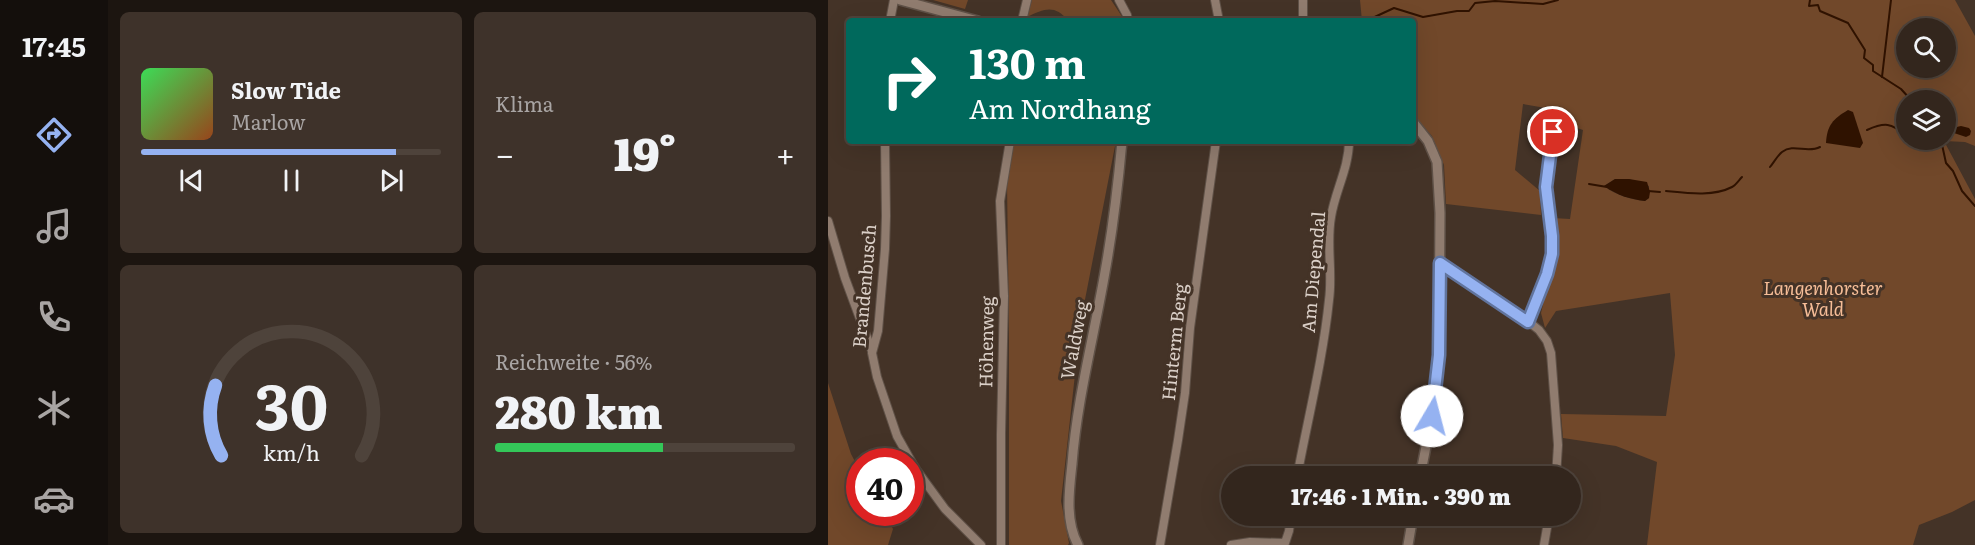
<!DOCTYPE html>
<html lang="de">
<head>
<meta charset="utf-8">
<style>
  body { margin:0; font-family:Literata,serif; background:#3e322a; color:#f1f3f6; height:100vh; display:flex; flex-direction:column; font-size:22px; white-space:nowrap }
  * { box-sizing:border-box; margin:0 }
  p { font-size:20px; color:#a9a5a4 }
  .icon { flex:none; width:33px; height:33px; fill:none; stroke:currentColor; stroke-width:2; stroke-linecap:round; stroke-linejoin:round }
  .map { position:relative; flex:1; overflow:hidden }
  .details { display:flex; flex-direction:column; gap:12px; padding:12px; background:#1c1510; width:720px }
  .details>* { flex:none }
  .top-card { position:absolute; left:18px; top:18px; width:570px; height:126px; border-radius:6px; box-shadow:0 6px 24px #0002,0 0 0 2px #4e433b; background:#00695c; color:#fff; overflow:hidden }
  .fabs { position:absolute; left:1068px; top:18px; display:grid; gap:12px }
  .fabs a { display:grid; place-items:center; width:60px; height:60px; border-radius:50%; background:#33261d; box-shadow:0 6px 24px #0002,0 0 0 2px #4e433b; font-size:30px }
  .speed { position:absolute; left:18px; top:448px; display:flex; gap:12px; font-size:30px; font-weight:700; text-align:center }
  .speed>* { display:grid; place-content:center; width:78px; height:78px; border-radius:50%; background:#33261d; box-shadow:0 6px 24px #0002,0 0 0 2px #4e433b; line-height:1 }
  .speed .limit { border:9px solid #d22; background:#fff; color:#111 }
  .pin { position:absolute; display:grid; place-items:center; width:51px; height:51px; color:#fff; margin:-26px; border:3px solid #fff; border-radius:50%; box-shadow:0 2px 6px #0007 }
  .me { position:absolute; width:66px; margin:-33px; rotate:8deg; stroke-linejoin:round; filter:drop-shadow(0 0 4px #0008) }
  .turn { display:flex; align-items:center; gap:21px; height:126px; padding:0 24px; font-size:27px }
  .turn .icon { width:78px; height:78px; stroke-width:2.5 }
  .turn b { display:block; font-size:42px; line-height:51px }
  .big { font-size:45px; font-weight:800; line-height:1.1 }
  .details .widget { flex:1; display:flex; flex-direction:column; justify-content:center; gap:9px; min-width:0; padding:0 21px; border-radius:9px; background:#3e322a }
  .details .dial { align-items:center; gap:0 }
  .dial svg { height:156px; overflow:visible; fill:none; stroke:#4e433b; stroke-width:7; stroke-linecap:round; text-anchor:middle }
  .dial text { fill:#f1f3f6; stroke:none }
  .song { display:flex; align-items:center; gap:18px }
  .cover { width:72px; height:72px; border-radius:9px; background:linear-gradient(135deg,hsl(130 70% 55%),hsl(20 70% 35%)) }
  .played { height:6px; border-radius:3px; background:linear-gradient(90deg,#95b2f1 85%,#4e433b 85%) }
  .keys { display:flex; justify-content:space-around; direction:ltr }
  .heat { display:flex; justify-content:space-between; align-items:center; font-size:33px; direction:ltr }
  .charge { height:9px; border-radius:4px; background:linear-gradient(90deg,#34c759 56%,#4e433b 0) }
  .details .tiles { flex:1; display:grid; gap:12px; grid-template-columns:repeat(2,1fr) }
  .trip { position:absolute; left:393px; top:466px; width:360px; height:60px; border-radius:30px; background:#33261d; box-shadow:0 6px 24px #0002,0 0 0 2px #4e433b; font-weight:800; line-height:60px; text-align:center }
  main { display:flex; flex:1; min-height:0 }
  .tab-bar { display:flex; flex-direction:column; width:108px; justify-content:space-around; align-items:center; background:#140f0c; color:#a9a5a4 }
  .tab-bar .icon { width:42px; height:42px }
  .tab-bar .on { color:#95b2f1 }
  .tab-bar b { font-size:27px; color:#f1f3f6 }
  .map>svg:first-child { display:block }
</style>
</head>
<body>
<main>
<nav class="tab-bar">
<b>17:45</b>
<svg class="icon on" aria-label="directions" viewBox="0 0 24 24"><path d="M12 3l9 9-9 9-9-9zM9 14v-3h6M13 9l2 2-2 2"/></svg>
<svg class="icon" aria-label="music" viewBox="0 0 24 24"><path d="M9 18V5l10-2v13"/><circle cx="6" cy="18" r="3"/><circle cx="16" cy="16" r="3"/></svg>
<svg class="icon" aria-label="phone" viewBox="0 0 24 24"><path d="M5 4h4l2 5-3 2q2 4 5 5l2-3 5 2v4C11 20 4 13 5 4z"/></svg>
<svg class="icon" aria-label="climate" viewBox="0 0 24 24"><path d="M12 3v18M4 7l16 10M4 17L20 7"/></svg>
<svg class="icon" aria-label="car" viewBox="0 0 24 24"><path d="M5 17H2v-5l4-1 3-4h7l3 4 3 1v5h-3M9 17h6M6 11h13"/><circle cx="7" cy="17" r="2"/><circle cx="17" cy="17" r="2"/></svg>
</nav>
<section class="details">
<div class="tiles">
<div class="widget">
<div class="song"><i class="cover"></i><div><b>Slow Tide</b><p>Marlow</p></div></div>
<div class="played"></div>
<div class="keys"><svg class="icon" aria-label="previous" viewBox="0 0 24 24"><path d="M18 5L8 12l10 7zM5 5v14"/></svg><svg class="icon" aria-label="pause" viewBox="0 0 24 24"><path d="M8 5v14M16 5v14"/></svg><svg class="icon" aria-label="next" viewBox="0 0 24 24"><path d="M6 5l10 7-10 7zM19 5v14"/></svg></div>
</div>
<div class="widget"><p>Klima</p>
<div class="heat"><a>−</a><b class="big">19°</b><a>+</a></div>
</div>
<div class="widget dial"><svg viewBox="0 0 100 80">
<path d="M14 69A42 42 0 1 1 86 69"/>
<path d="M14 69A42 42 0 0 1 11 33" stroke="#95b2f1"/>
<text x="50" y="56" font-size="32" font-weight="700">30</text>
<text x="50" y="72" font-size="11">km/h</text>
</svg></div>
<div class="widget"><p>Reichweite · 56%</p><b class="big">280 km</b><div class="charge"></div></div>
</div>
</section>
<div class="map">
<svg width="1147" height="545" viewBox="0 0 1147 545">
  <rect width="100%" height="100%" fill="#443327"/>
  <g fill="#71482a" fill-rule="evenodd">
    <polygon points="105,0 140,0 137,9"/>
    <path d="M204,0H283L297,21H240C227,4 216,9 199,17Z"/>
    <path d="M532,0H1127L1147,36V146L1137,142L1116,141L1147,199V500L1124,512L1091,525L1085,545H819L829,462L788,446L735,438L733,414L838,416L847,355L842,293L728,311L717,328L713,313L723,271L724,218L742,219L755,130L734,123L729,110L695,104L687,170L712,191L713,215L618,204L616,165L604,136L585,115V21H534ZM1078,28H1118V68H1078ZM1078,100H1118V140H1078ZM787,179H801L821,186V198L817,201C802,199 789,196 776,186Z"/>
    <polygon points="186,141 288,141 253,320 233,501 241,543 240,545 181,545 181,334 179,181"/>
    <polygon points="0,383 23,454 31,469 32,513 56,513 65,529 60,545 0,545"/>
  </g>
  <g fill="#2f1200">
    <path d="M1020,110L1025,112L1035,143L1032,148L998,143C999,125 1005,119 1020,110Z"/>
    <polygon points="1133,126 1141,128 1143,131 1142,135 1138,137 1123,132 1124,128"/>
    <path d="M787,179H801L819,182L822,192L821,198L817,201C801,199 789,195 776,186Z"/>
  </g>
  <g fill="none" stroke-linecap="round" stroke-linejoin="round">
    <g stroke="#2f1200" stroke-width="2">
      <polyline points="982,0 981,6 990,5 992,11 1020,23 1037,50 1036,58 1045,65 1045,71 1073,89 1083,100"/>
      <polyline points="538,21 566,8 595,17 629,11 641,11 647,3 667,1 715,4 730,0"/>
      <polyline points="1054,77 1063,0"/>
      <path d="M1039,130C1057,122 1063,123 1078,135"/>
      <polyline points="1092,140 1113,140"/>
      <polyline points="1113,140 1118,163 1125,171 1134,191 1147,206"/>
      <path d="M942,167C946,162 950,155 954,152C966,143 979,154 992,147"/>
      <polyline points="761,184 779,187"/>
      <polyline points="820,191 832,192"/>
      <path d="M838,191C858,193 885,197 904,187C908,185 911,180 914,177"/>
    </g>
    <defs>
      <g id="minor">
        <polyline points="291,0 299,15 300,21"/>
        <polyline points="387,0 391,21"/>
        <polyline points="475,0 475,21"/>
        <polyline points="62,21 66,0"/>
        <polyline points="194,21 199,0"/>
        <polyline points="57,141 58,216 57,249 50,331 44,353 49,377 69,436 87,468 117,509 153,545"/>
        <polyline points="0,221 17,278 44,351"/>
        <polyline points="612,263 701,322 711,330 719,341 723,353 730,445 728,477"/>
        <polyline points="701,322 719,274 724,254 723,223 718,187 725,132"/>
        <path d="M469,477C480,418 495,359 501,300C505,272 498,244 503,217C507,191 521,168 521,141"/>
        <polyline points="173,545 173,434 176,296 172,201 182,141"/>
        <polyline points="332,545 350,440 357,393 362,328 388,141"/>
        <polyline points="403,545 422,542 457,543 461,531 463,516"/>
        <polyline points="716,545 721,516"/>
      </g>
      <g id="tertiary">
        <polyline points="72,0 150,21"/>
        <polyline points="585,122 600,141 609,162 612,213 611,355 604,416 592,477"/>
        <path d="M250,545C237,521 241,491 244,464C249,399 266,336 277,272C285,228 290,185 294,141"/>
        <polyline points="580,545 585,516"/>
      </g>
    </defs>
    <use href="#minor" stroke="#5f5147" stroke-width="10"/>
    <use href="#tertiary" stroke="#5f5147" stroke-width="12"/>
    <use href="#minor" stroke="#907c6f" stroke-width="8"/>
    <use href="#tertiary" stroke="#907c6f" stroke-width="9"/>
  </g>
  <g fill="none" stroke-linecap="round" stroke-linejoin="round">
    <defs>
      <polyline id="route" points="604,416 611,355 612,263 700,322 719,274 724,254 724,236 718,187 725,132"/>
    </defs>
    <use href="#route" stroke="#61749d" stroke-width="15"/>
    <use href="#route" stroke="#95b2f1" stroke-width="10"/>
  </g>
  <g text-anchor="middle" stroke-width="6" stroke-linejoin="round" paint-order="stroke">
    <g font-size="18" fill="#dbd0c8" stroke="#443327">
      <text transform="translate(486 272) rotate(-85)" y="6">Am Diependal</text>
      <text transform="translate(37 286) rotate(-85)" y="6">Brandenbusch</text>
      <text transform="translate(247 340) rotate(-79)" y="6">Waldweg</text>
      <text transform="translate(159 342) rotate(-89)" y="6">Höhenweg</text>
      <text transform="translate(347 342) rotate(-84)" y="6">Hinterm Berg</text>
    </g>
    <g font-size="18" font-style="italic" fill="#f6bd97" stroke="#443327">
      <text x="995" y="295">Langenhorster<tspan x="995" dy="21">Wald</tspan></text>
    </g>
  </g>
</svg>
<div class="fabs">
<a><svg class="icon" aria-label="search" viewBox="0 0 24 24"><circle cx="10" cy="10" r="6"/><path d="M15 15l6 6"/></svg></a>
<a><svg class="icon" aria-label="layers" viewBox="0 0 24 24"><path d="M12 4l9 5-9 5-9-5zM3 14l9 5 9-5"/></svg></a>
</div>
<div class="speed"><div class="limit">40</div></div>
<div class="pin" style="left:725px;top:132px;background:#d93025"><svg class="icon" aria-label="arrive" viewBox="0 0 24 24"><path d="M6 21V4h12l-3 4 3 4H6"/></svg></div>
<svg class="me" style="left:604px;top:416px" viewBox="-20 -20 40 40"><circle r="19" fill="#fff"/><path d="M0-13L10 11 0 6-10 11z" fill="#95b2f1"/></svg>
<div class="trip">17:46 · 1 Min. · 390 m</div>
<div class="top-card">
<div class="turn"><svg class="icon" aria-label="right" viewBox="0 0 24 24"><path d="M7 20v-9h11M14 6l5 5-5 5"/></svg><div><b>130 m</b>Am Nordhang</div></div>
</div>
</div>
</main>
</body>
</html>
